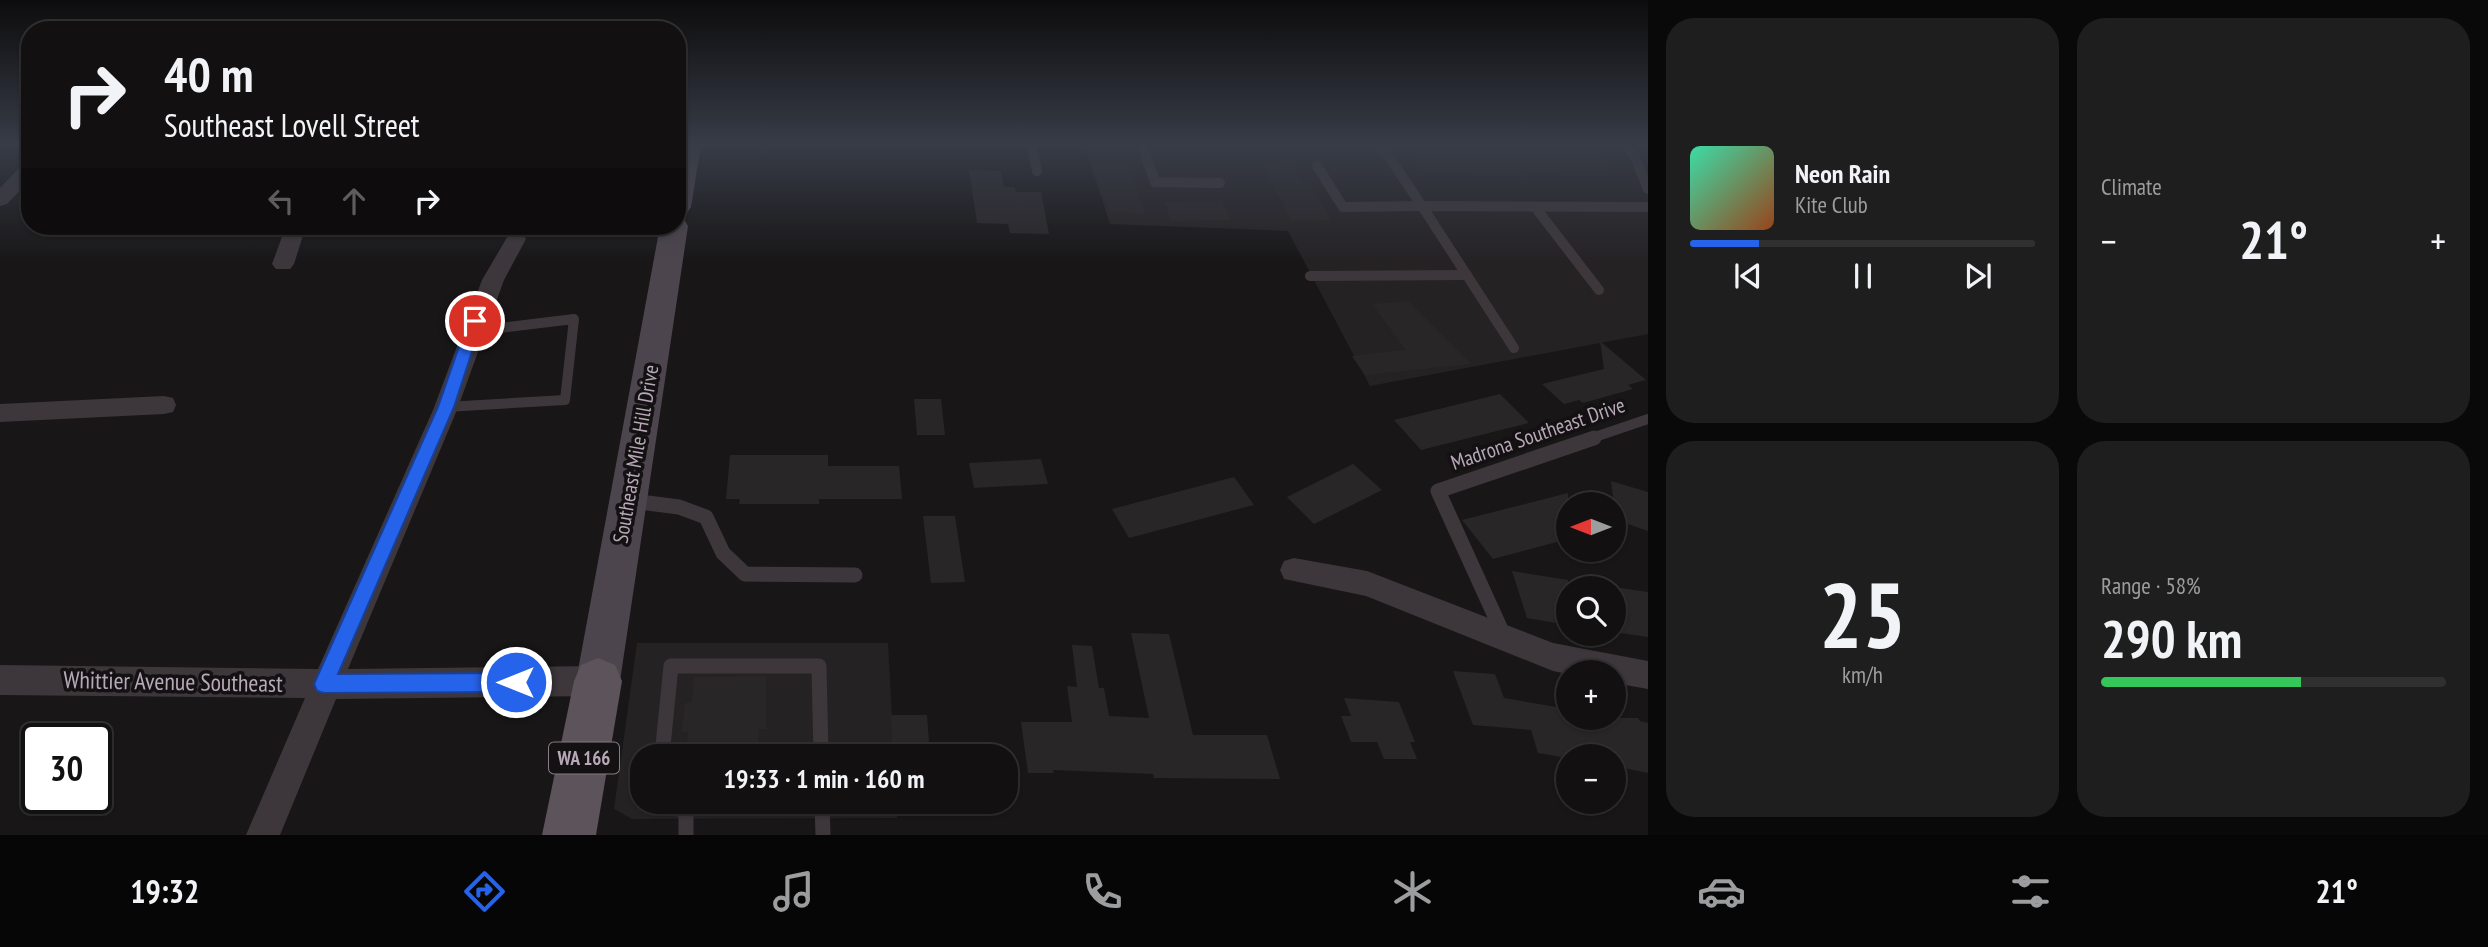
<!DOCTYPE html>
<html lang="en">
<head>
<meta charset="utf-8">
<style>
  body { margin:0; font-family:"PT Sans Narrow",sans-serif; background:#1f1e1f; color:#f1f3f6; height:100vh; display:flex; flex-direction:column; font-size:26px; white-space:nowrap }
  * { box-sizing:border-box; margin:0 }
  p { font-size:23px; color:#9c9d9f }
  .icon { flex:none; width:38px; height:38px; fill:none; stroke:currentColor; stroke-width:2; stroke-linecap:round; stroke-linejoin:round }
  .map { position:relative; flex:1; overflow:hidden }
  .panel { display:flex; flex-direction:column; gap:18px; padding:18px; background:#0a0909; width:840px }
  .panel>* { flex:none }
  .banner { position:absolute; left:21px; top:21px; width:665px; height:214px; border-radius:28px; box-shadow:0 2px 5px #0004,0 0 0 2px #313031; background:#121011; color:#f1f3f6; overflow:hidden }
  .needle { width:46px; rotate:270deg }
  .tools { position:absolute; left:1556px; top:492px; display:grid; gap:14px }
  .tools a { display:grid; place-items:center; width:70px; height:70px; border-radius:50%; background:#121011; box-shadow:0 2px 5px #0004,0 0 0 2px #313031; font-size:35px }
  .speed { position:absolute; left:21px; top:723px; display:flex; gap:14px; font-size:35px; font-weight:700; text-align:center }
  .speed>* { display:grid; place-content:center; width:91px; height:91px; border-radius:50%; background:#121011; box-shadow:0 2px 5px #0004,0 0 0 2px #313031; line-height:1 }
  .speed .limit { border:4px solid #111; border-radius:10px; background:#fff; color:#111 }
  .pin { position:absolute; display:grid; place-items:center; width:60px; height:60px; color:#fff; margin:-30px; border:4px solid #fff; border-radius:50%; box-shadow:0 2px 7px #0007 }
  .me { position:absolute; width:77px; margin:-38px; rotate:270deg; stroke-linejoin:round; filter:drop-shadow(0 0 5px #0008) }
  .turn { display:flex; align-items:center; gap:24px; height:147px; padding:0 28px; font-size:32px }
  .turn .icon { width:91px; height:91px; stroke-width:2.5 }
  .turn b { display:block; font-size:49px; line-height:60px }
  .lanes { display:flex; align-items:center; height:66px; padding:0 28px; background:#0003; justify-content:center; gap:35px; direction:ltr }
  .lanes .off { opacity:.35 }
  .big { font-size:52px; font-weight:700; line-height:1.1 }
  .panel .widget { flex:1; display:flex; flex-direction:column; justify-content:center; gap:10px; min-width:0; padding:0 24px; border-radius:28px; background:#1f1e1f }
  .panel .dial { align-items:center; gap:0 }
  .dial b { font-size:91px; line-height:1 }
  .song { display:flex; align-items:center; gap:21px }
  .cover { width:84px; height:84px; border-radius:10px; background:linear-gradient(135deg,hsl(160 70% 55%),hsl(20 70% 35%)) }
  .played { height:7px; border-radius:4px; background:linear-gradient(90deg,#2563eb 20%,#313031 20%) }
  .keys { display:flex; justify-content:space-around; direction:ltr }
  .heat { display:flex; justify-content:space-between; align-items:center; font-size:38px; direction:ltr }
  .charge { height:10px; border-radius:5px; background:linear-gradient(90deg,#34c759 58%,#313031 0) }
  .panel .tiles { flex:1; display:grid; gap:18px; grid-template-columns:repeat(2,1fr) }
  .trip { position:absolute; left:630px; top:744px; width:388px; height:70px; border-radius:28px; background:#121011; box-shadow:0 2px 5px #0004,0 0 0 2px #313031; font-weight:700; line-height:70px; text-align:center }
  .menu { display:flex; height:112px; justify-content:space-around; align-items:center; background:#070607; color:#9c9d9f }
  .menu .icon { width:49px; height:49px }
  .menu .current { color:#2563eb }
  .menu b { font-size:32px; color:#f1f3f6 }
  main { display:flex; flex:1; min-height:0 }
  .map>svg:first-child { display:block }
</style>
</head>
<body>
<main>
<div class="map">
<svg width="1648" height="835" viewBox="0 0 1648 835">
  <rect width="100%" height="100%" fill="#181617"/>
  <g fill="#252224">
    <polygon points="1084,145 1648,145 1648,334 1370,386 1288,231 1110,224"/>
    <polygon points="637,643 888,643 894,756 642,756 642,802 896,802 897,818 632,819 614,809"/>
  </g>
  <g fill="#292628">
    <polygon points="1403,145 1588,145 1611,169 1519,170 1524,176 1441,174 1439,171 1422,172"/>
    <polygon points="1290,162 1302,183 1310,183 1331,220 1292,221 1261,163"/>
    <polygon points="1091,165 1127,165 1146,214 1109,212"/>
    <polygon points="969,170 1001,171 1004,187 1015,187 1016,192 1041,192 1049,234 1010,233 1008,224 977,223"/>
    <polygon points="1222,201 1231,220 1171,221 1164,202"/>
    <polygon points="1408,301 1471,364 1365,375 1352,356 1406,350 1372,304"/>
    <polygon points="1600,341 1646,380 1628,385 1633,389 1583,403 1579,400 1564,404 1542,384 1604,369"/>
    <polygon points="1500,394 1529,423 1421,450 1394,420"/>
    <polygon points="914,399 941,399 945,435 917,435"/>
    <polygon points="730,455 828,455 828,466 899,466 902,499 819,499 819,504 739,504 740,499 726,499"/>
    <polygon points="1041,459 1048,484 974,488 969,463"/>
    <polygon points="1353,464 1382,490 1314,524 1287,497"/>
    <polygon points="1234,477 1254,505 1129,538 1112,509"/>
    <polygon points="1611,481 1648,492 1648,531 1616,520"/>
    <polygon points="1568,493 1568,539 1493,559 1462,520"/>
    <polygon points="923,516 955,516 965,582 931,583"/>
    <polygon points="1512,571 1568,580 1568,625 1527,618"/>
    <polygon points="1614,587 1648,592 1648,637 1614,632"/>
    <polygon points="1131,633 1169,634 1193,735 1267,735 1280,779 1154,778 1153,774 1053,770 1054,773 1028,773 1021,722 1072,722 1067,686 1077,687 1072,645 1092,646 1099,688 1104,688 1109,716 1149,718"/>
    <polygon points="1453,671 1495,674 1504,698 1568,709 1568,718 1638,718 1640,721 1648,723 1648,773 1614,766 1614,756 1568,758 1538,753 1531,730 1473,725"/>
    <polygon points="766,676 766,729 759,729 758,756 686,756 688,732 682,732 685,703 692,702 694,677"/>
    <polygon points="1344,698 1399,702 1415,742 1410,742 1417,759 1384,759 1377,742 1351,742 1341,716 1351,716"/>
    <polygon points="891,715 927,715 930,756 893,756"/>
  </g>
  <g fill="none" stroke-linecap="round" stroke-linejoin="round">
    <g stroke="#3d373c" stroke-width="10">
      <polyline points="1032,145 1037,171"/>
      <polyline points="1142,145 1155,182 1220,183"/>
      <polyline points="1626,145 1635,157 1648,189"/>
      <polyline points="1317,166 1343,207 1422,206 1381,145"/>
      <polyline points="1535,207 1599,290"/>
      <polyline points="1310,276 1467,275"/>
      <polyline points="1514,348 1422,206 1648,207"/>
      <polyline points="446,407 565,400 574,319 492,329 475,322"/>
      <polyline points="1589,439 1648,419"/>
    </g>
    <g stroke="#3d373c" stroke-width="15">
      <polyline points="632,501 679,507 706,517 723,553 745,574 855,575"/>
      <polyline points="1504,636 1438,491 1594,438"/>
      <polyline points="662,756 671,666 819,666 821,756"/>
      <polyline points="676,802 686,815 686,835"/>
      <polyline points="822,802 823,835"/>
    </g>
    <g fill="#3d373c" fill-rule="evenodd">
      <polygon points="30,162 30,180 7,204 0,206 0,188 23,164"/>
      <polygon points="286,226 306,226 294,264 290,269 276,269 272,264"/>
      <polygon points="516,232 523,234 526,239 504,280 457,410 348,669 598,666 609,671 613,681 609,691 598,696 336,699 280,835 246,835 305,698 0,695 0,665 318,669 433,410 482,280 509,234"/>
      <polygon points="164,396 173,398 176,405 173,412 164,414 0,422 0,404"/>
      <polygon points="1294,558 1367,571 1553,643 1648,661 1648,689 1614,683 1614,672 1568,674 1553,671 1366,596 1284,579 1280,570 1284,561"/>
    </g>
    <g fill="#4d454d" fill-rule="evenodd">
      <polygon points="677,145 701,145 691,207 687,213 677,216"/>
      <polygon points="677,218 684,219 688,226 620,681 613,696 598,702 583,696 576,681 660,226 677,226"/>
    </g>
    <polygon fill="#5c535b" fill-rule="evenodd" points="598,658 615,665 622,681 596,835 542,835 574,681 581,665"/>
  </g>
  <linearGradient id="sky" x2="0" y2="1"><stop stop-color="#0d0c0d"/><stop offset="0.55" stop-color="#373c47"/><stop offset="1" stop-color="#373c47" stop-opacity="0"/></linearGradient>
  <rect width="1648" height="262" fill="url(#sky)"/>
  <polygon fill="#2563eb" stroke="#184099" stroke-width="2" points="475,316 482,321 454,407 338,674 516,673 523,675 526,682 523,689 516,692 324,693 317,691 314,684 438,407 468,321"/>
  <g text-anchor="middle" stroke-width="7" stroke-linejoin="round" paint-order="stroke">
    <rect fill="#131112" stroke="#867b86" stroke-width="2" x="549" y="742.5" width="70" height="31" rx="5"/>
    <g font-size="19" font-weight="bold" fill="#b8a8b8">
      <text x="584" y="765">WA 166</text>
    </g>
    <g font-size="21" fill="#b8a8b8" stroke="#131112">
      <text transform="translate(1538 434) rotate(-19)" y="7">Madrona Southeast Drive</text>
      <text transform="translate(636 454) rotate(-80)" y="7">Southeast Mile Hill Drive</text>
    </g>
    <g font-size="24" fill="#b8a8b8" stroke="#131112">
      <text transform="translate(173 682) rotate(1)" y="8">Whittier Avenue Southeast</text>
    </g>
  </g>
</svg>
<div class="tools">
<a><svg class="needle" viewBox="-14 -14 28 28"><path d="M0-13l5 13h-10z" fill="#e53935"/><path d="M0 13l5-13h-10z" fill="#9c9d9f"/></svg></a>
<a><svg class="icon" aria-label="search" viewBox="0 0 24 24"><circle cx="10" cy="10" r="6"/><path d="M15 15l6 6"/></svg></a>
<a>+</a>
<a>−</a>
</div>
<div class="speed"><div class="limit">30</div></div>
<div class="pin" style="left:475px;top:321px;background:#d93025"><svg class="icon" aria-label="arrive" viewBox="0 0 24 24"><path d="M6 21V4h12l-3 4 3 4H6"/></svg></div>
<svg class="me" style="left:516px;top:682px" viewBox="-20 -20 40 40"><circle r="17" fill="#2563eb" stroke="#fff" stroke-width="3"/><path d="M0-11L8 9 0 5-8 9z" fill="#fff"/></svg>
<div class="trip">19:33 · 1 min · 160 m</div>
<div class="banner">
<div class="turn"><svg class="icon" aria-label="right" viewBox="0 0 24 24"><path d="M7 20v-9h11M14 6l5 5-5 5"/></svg><div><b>40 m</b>Southeast Lovell Street</div></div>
<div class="lanes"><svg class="icon off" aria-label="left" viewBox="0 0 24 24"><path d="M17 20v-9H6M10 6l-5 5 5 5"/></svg><svg class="icon off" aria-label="ahead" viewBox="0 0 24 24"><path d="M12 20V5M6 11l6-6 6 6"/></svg><svg class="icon" aria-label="right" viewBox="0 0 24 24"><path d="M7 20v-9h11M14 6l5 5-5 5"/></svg></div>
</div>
</div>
<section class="panel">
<div class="tiles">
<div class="widget">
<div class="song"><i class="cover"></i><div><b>Neon Rain</b><p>Kite Club</p></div></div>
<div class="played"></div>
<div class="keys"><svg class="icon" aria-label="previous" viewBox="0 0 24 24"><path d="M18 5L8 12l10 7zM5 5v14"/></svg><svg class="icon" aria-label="pause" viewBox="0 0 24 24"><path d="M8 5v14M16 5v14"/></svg><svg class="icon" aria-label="next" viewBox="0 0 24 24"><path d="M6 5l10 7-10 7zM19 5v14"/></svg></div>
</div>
<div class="widget"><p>Climate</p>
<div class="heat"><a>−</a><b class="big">21°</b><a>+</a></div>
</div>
<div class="widget dial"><b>25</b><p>km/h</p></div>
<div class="widget"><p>Range · 58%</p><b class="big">290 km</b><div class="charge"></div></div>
</div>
</section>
</main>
<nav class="menu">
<b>19:32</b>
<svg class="icon current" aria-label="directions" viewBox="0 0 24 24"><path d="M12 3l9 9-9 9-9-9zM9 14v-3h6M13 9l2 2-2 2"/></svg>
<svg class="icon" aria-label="music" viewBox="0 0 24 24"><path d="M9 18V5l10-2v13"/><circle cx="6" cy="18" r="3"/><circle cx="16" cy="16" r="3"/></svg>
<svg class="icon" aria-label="phone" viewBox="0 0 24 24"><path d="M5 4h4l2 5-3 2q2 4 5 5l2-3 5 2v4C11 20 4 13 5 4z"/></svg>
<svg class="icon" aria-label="climate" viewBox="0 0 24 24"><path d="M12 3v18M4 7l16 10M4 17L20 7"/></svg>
<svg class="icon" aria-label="car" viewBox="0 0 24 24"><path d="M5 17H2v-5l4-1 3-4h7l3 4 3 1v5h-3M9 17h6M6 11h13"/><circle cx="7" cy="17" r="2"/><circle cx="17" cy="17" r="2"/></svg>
<svg class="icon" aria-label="filters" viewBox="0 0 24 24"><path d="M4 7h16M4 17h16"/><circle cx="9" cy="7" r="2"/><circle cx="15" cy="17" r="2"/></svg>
<b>21°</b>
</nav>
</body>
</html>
